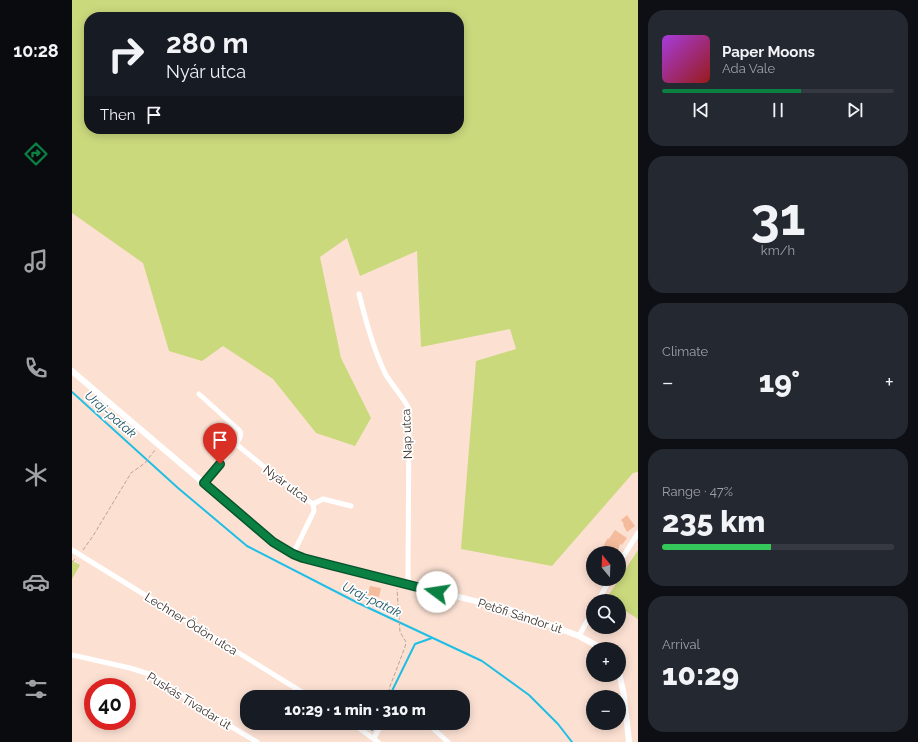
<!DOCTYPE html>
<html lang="en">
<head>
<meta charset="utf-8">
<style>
  body { margin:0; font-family:Raleway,sans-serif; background:#242831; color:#f1f3f6; height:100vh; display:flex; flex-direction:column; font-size:15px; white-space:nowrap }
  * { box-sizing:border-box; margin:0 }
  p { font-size:13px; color:#9ea1a6 }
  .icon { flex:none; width:22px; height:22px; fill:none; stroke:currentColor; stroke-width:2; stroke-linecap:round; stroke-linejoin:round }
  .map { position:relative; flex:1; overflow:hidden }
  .side { display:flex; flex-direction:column; gap:10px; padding:10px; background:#0d0f14; width:280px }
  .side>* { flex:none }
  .hud { position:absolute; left:12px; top:12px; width:380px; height:122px; border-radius:16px; box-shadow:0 2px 10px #0003; background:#171b24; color:#f1f3f6; overflow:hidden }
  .needle { width:26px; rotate:341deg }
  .fabs { position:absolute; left:514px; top:546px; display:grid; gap:8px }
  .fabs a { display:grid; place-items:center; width:40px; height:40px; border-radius:50%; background:#171b24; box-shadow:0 2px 10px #0003; font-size:20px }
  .speed { position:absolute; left:12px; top:678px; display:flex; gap:8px; font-size:20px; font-weight:700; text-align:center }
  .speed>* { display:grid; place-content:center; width:52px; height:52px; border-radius:50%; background:#171b24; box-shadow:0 2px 10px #0003; line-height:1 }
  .speed .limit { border:6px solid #d22; background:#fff; color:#111 }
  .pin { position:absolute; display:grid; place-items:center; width:34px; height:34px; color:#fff; margin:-41px -17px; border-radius:50% 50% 50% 0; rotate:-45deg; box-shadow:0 0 4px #0007 }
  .pin .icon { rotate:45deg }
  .me { position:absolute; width:44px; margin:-22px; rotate:284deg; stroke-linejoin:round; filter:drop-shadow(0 0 3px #0008) }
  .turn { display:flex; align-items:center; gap:14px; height:84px; padding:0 16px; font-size:18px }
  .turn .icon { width:52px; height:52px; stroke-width:2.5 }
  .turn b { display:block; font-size:28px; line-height:34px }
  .then { display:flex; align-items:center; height:38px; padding:0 16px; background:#0003; gap:8px; font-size:15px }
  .big { font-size:30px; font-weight:800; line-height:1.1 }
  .side .card { flex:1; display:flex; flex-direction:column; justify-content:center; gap:6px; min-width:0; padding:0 14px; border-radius:16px; background:#242831 }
  .side .dial { align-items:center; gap:0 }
  .dial b { font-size:52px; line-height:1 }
  .song { display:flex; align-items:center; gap:12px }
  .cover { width:48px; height:48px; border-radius:6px; background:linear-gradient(135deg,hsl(280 70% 55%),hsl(0 70% 35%)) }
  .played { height:4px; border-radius:2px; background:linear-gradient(90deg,#0b8043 60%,#363941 60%) }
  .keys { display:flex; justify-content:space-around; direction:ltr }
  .heat { display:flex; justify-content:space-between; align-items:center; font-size:22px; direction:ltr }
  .charge { height:6px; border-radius:3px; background:linear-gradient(90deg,#34c759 47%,#363941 0) }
  .trip { position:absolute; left:168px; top:690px; width:230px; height:40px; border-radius:16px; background:#171b24; box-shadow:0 2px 10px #0003; font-weight:800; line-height:40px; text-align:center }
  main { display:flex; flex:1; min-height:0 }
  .tab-bar { display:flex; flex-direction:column; width:72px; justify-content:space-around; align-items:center; background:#090b0e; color:#9ea1a6 }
  .tab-bar .icon { width:28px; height:28px }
  .tab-bar .selected { color:#0b8043 }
  .tab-bar b { font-size:18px; color:#f1f3f6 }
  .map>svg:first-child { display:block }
</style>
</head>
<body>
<main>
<nav class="tab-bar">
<b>10:28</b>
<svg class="icon selected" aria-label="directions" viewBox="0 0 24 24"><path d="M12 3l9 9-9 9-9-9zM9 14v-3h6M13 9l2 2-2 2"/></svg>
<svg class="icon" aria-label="music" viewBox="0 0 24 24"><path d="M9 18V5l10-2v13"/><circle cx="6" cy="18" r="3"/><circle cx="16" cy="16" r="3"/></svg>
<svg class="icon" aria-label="phone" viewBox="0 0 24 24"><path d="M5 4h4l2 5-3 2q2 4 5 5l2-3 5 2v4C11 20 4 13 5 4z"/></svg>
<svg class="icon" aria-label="climate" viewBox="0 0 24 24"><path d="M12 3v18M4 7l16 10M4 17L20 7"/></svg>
<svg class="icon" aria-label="car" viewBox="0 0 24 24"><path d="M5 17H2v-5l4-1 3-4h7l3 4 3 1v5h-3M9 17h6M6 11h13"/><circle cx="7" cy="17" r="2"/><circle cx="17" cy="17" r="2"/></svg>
<svg class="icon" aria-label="filters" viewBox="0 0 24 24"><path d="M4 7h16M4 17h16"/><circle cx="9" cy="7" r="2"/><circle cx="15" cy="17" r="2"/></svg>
</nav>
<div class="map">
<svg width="566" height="742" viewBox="0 0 566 742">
  <rect width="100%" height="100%" fill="#fce1d3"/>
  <g fill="#cbd97d" fill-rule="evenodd">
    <path d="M0,0H566V472L561,473L480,566L389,549L404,361L444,349L438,329L349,347L345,251L288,276L275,238L248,257L269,358L299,418L283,446L244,433L201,379L151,346L130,361L97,351L71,263L0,213ZM17,17H387V129H17Z"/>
    <polygon points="566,550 566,619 547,607 547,601 537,601 534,599"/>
    <polygon points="0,561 8,565 0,579"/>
  </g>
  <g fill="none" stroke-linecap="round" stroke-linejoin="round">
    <g stroke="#20bee4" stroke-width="2">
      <polyline points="0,392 106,488 175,546 286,603 410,661 457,695 486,724 500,742"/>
      <polyline points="317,697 343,644 360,638"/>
      <polyline points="300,730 304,723"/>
    </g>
  </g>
  <g fill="#f4bc9d">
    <polygon points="555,515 563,526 555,532 551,525 552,524 549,520"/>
    <polygon points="543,530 555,538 550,545 548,544 545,553 528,553 534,541 536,538 537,539"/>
    <polygon points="298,586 309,588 307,597 296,595"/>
  </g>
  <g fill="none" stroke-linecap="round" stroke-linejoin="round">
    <g stroke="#b9a499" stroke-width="1" stroke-dasharray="4 2" stroke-linecap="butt">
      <polyline points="11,550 21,536 59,473 73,463 83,450"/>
      <polyline points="0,562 4,558"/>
      <polyline points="323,697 317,689 333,647 334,642 328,632 325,589"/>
    </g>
    <g stroke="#fff" stroke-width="5">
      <path d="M287,294C294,321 301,348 313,373C320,386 331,396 337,409L336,584"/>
      <path d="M127,394L168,431C170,436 167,439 164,444L132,483"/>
      <polyline points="164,444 207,479 241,504 242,511 221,554"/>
      <polyline points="241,504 251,499 279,506"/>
      <polyline points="0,550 238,697"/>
      <polyline points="547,563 566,533"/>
      <polyline points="526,601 538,579"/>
      <polyline points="507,636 521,610"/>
      <polyline points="0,655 58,668 80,675 148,720 185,742"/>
      <polyline points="280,723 306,742"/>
      <polyline points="355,723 376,742"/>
      <polyline points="302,738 310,723"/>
    </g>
    <g stroke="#fff" stroke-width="6">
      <polyline points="0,371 201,542 231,558 439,610 507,636 531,649"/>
      <polyline points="547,672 552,696 557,742"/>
    </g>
  </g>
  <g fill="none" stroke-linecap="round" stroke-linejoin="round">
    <defs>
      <polyline id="route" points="148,464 132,483 201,542 221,554 231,558 262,566 365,592"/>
    </defs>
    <use href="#route" stroke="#07532c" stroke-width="10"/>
    <use href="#route" stroke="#0b8043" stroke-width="7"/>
  </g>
  <g text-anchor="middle" stroke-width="3.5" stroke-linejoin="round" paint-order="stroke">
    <g font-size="12" fill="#3b312c" stroke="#fff">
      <text transform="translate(335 434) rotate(-92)" y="4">Nap utca</text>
      <text transform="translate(214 484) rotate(37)" y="4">Nyár utca</text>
      <text transform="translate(448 616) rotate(18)" y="4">Petőfi Sándor út</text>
      <text transform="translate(119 624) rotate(32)" y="4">Lechner Ödön utca</text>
      <text transform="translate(117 701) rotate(32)" y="4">Puskás Tivadar út</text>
    </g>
    <g font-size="13" font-style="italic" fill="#1c5666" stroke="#fff">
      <text transform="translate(39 414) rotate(41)" y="5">Uraj-patak</text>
      <text transform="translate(300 599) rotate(26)" y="5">Uraj-patak</text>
    </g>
  </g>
</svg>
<div class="fabs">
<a><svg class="needle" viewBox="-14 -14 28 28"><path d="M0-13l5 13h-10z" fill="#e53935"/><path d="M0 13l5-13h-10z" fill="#9ea1a6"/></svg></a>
<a><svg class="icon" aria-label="search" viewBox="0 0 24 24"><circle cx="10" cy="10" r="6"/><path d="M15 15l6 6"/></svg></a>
<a>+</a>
<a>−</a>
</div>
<div class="speed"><div class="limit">40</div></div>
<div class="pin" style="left:148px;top:464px;background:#d93025"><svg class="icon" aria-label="arrive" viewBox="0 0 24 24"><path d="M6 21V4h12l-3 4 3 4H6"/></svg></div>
<svg class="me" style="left:365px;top:592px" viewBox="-20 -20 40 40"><circle r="19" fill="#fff"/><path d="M0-13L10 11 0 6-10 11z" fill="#0b8043"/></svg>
<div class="trip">10:29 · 1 min · 310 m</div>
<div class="hud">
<div class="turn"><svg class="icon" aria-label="right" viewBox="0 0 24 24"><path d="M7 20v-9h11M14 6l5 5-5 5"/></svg><div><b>280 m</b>Nyár utca</div></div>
<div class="then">Then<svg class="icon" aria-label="arrive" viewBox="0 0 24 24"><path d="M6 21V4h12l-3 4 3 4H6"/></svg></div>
</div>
</div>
<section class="side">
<div class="card">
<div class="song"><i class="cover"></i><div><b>Paper Moons</b><p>Ada Vale</p></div></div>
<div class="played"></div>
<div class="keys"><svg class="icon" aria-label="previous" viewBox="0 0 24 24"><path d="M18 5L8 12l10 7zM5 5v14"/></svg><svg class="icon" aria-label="pause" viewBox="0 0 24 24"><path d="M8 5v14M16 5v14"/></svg><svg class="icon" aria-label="next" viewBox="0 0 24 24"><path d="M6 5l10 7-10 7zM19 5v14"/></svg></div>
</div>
<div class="card dial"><b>31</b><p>km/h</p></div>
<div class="card"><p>Climate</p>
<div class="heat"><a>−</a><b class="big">19°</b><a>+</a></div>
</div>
<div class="card"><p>Range · 47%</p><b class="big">235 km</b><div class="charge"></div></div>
<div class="card"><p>Arrival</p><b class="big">10:29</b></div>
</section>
</main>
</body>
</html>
